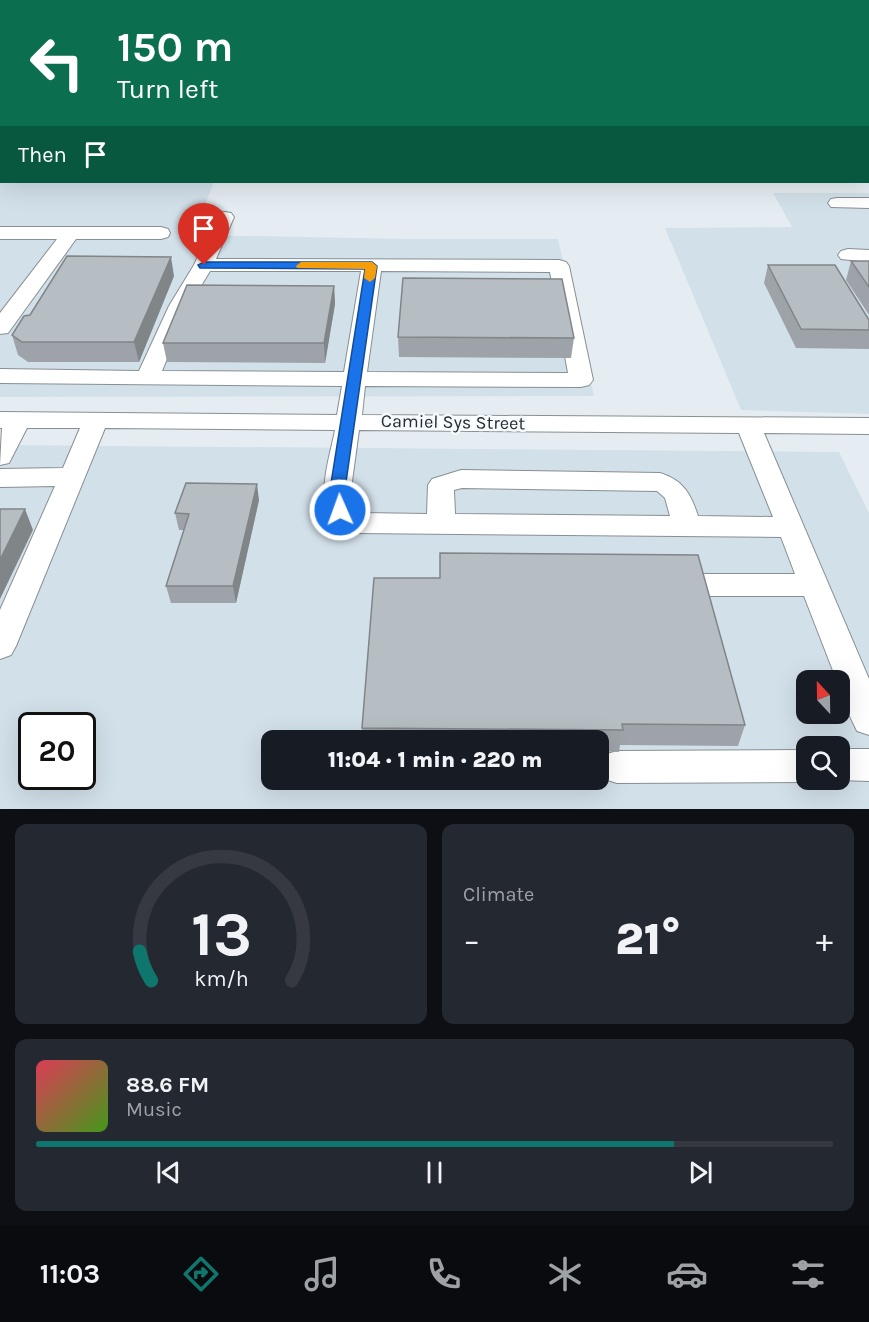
<!DOCTYPE html>
<html lang="en">
<head>
<meta charset="utf-8">
<style>
  body { margin:0; font-family:Karla,sans-serif; background:#242831; color:#f1f3f6; height:100vh; display:flex; flex-direction:column; font-size:22px; white-space:nowrap }
  * { box-sizing:border-box; margin:0 }
  p { font-size:20px; color:#9ea1a6 }
  .icon { flex:none; width:33px; height:33px; fill:none; stroke:currentColor; stroke-width:2; stroke-linecap:round; stroke-linejoin:round }
  .map { position:relative; height:809px; overflow:hidden }
  .details { display:flex; flex-direction:column; gap:15px; padding:15px; background:#0d0f14; flex:1 }
  .details>* { flex:none }
  .top-card { position:absolute; left:0px; top:0px; width:870px; height:183px; box-shadow:0 6px 24px #0002; background:#0b6e4f; color:#fff; overflow:hidden }
  .needle { width:39px; rotate:338deg }
  .fabs { position:absolute; left:796px; top:670px; display:grid; gap:12px }
  .fabs a { display:grid; place-items:center; width:54px; height:54px; border-radius:12px; background:#171b24; box-shadow:0 6px 24px #0002; font-size:30px }
  .speed { position:absolute; left:18px; top:712px; display:flex; gap:12px; font-size:30px; font-weight:700; text-align:center }
  .speed>* { display:grid; place-content:center; width:78px; height:78px; border-radius:50%; background:#171b24; box-shadow:0 6px 24px #0002; line-height:1 }
  .speed .limit { border:3px solid #111; border-radius:9px; background:#fff; color:#111 }
  .pin { position:absolute; display:grid; place-items:center; width:51px; height:51px; color:#fff; margin:-62px -26px; border-radius:50% 50% 50% 0; rotate:-45deg; box-shadow:0 0 6px #0007 }
  .pin .icon { rotate:45deg }
  .me { position:absolute; width:66px; margin:-33px; rotate:358deg; stroke-linejoin:round; filter:drop-shadow(0 0 4px #0008) }
  .turn { display:flex; align-items:center; gap:21px; height:126px; padding:0 18px; font-size:27px }
  .turn .icon { width:78px; height:78px; stroke-width:2.5 }
  .turn b { display:block; font-size:42px; line-height:51px }
  .then { display:flex; align-items:center; height:57px; padding:0 18px; background:#0003; gap:12px; font-size:22px }
  .big { font-size:45px; font-weight:800; line-height:1.1 }
  .details .tile { flex:1; display:flex; flex-direction:column; justify-content:center; gap:9px; min-width:0; padding:0 21px; border-radius:12px; background:#242831 }
  .details .dial { align-items:center; gap:0 }
  .dial svg { height:156px; overflow:visible; fill:none; stroke:#363941; stroke-width:7; stroke-linecap:round; text-anchor:middle }
  .dial text { fill:#f1f3f6; stroke:none }
  .song { display:flex; align-items:center; gap:18px }
  .cover { width:72px; height:72px; border-radius:9px; background:linear-gradient(135deg,hsl(350 70% 55%),hsl(100 70% 35%)) }
  .played { height:6px; border-radius:3px; background:linear-gradient(90deg,#0f766e 80%,#363941 80%) }
  .keys { display:flex; justify-content:space-around; direction:ltr }
  .heat { display:flex; justify-content:space-between; align-items:center; font-size:33px; direction:ltr }
  .details .tiles { flex:1; display:grid; gap:15px; grid-template-columns:1fr 1fr }
  .tile:last-child { grid-column:span 2 }
  .trip { position:absolute; left:261px; top:730px; width:348px; height:60px; border-radius:12px; background:#171b24; box-shadow:0 6px 24px #0002; font-weight:800; line-height:60px; text-align:center }
  .tabs { display:flex; height:96px; justify-content:space-around; align-items:center; background:#090b0e; color:#9ea1a6 }
  .tabs .icon { width:42px; height:42px }
  .tabs .current { color:#0f766e }
  .tabs b { font-size:27px; color:#f1f3f6 }
  .map>svg:first-child { display:block }
</style>
</head>
<body>
<div class="map">
<svg width="869" height="809" viewBox="0 0 869 809">
  <rect width="100%" height="100%" fill="#e5edf2"/>
  <g fill="#d2e0e9" fill-rule="evenodd">
    <polygon points="0,0 869,0 869,119 868,2 2,2 2,182 214,182 193,235 410,239 558,239 594,396 0,397"/>
    <polygon points="773,193 869,193 869,414 741,410 665,228 792,227"/>
    <path d="M0,445L839,452L869,513V809H0ZM807,681H840V714H807ZM32,726H82V777H32ZM272,741H598V780H272ZM807,747H840V780H807Z"/>
  </g>
  <g fill="none" stroke-linecap="round" stroke-linejoin="round">
    <defs>
      <g id="minor">
        <polygon points="262,0 274,0 262,2"/>
        <polygon points="431,0 443,0 431,2"/>
        <polygon points="718,0 735,0 736,2 720,2"/>
        <polygon points="799,0 813,0 798,2"/>
        <polygon points="868,28 869,28 869,36 868,35"/>
        <rect x="0" y="54" width="2" height="8"/>
        <rect x="0" y="135" width="2" height="10"/>
        <rect x="0" y="161" width="2" height="10"/>
        <polygon points="837,198 869,198 869,208 831,207 828,203 831,199"/>
        <path d="M225,212L231,213L234,217L216,259L559,260L566,262L569,266L593,380L589,385L581,387L365,386L362,415L869,418V434L764,433L869,679V735L857,731C850,716 840,698 840,681H837L804,596H703L692,593L688,585L692,577L703,574H795L781,537L356,533C307,518 328,467 335,430L105,428L16,646L11,655L0,659V610L55,486L0,487V469L63,468L80,428H27L9,463L0,465L2,428H0V412L337,415L342,386L0,383V369L139,371L169,306L194,265L216,217L219,213ZM210,271H361L344,372L162,371L189,306ZM381,271L550,272L568,373L367,372ZM359,430L739,433L773,517L698,516C691,494 683,480 660,473L461,470L432,479L428,485L427,514L362,513L353,506L350,496ZM462,488L657,491L665,498L670,516L455,514L454,490Z"/>
        <polygon points="0,227 161,227 168,229 170,233 168,237 161,239 76,239 8,333 0,334 0,313 57,239 0,239"/>
        <polygon points="848,249 869,250 869,262 841,259 838,255 841,251"/>
        <polygon points="840,749 869,749 869,781 837,780 840,780"/>
        <polygon points="807,750 807,780 813,780 807,782 617,783 604,779 599,767 604,755 617,751"/>
      </g>
    </defs>
    <use href="#minor" stroke="#888f93" stroke-width="2"/>
    <use href="#minor" fill="#fff" fill-rule="evenodd"/>
  </g>
  <g fill="#9da3a8">
    <polygon points="529,0 692,0 692,2 535,2"/>
    <polygon points="771,0 797,0 793,2 777,2"/>
    <polygon points="816,0 869,0 869,15 868,2 815,2"/>
    <polygon points="851,261 869,261 869,315 846,280"/>
    <polygon points="768,265 869,320 869,349 796,348 764,283"/>
    <polygon points="174,276 139,362 28,362 18,355 12,335 30,315"/>
    <polygon points="334,286 335,304 325,363 167,362 163,343"/>
    <polygon points="398,337 574,338 571,358 399,357"/>
    <polygon points="259,500 236,603 171,603 166,586 184,530 179,530 175,513"/>
    <polygon points="440,578 745,725 738,746 620,745 619,752 598,751 598,741 363,741 362,728"/>
  </g>
  <g fill="#808588">
    <polygon points="685,0 692,0 692,2 681,2"/>
    <polygon points="787,0 797,0 793,2 787,2"/>
    <polygon points="2,81 2,100 0,101 0,83"/>
    <polygon points="171,257 174,276 139,362 134,342"/>
    <polygon points="334,286 335,304 325,363 324,343"/>
    <polygon points="257,484 259,500 236,603 233,586"/>
    <polygon points="25,509 33,530 0,599 0,560"/>
  </g>
  <g fill="#b7bec3" stroke="#808588" stroke-width="1.5">
    <polygon points="316,0 419,0 419,2 315,2"/>
    <polygon points="582,0 685,0 681,2 588,2"/>
    <polygon points="67,256 171,257 134,342 22,342 12,335 24,316 30,315"/>
    <polygon points="851,261 869,261 869,287"/>
    <polygon points="768,265 835,265 869,320 869,330 801,329"/>
    <polygon points="403,278 562,279 574,338 398,337"/>
    <polygon points="187,285 334,286 324,343 163,343"/>
    <polygon points="186,483 257,484 233,586 166,586 189,514 175,513"/>
    <polygon points="0,509 25,509 0,560"/>
    <polygon points="440,553 698,555 745,725 622,724 623,730 362,728 374,578 440,578"/>
  </g>
  <polygon fill="#1a73e8" stroke="#114b97" stroke-width="1.5" points="204,262 372,262 377,266 344,496 348,510 345,513 334,513 329,496 365,269 200,268 198,265"/>
  <polygon fill="#f59e0b" points="301,262 372,262 377,266 375,278 370,282 364,278 365,269 297,268 296,266"/>
  <g text-anchor="middle" stroke-width="5" stroke-linejoin="round" paint-order="stroke">
    <g font-size="18" fill="#292b2d" stroke="#f4fafe">
      <text transform="translate(453 422) rotate(1)" y="6">Camiel Sys Street</text>
    </g>
  </g>
</svg>
<div class="fabs">
<a><svg class="needle" viewBox="-14 -14 28 28"><path d="M0-13l5 13h-10z" fill="#e53935"/><path d="M0 13l5-13h-10z" fill="#9ea1a6"/></svg></a>
<a><svg class="icon" aria-label="search" viewBox="0 0 24 24"><circle cx="10" cy="10" r="6"/><path d="M15 15l6 6"/></svg></a>
</div>
<div class="speed"><div class="limit">20</div></div>
<div class="pin" style="left:204px;top:265px;background:#d93025"><svg class="icon" aria-label="arrive" viewBox="0 0 24 24"><path d="M6 21V4h12l-3 4 3 4H6"/></svg></div>
<svg class="me" style="left:340px;top:510px" viewBox="-20 -20 40 40"><circle r="17" fill="#1a73e8" stroke="#fff" stroke-width="3"/><path d="M0-11L8 9 0 5-8 9z" fill="#fff"/></svg>
<div class="trip">11:04 · 1 min · 220 m</div>
<div class="top-card">
<div class="turn"><svg class="icon" aria-label="left" viewBox="0 0 24 24"><path d="M17 20v-9H6M10 6l-5 5 5 5"/></svg><div><b>150 m</b>Turn left</div></div>
<div class="then">Then<svg class="icon" aria-label="arrive" viewBox="0 0 24 24"><path d="M6 21V4h12l-3 4 3 4H6"/></svg></div>
</div>
</div>
<section class="details">
<div class="tiles">
<div class="tile dial"><svg viewBox="0 0 100 80">
<path d="M14 69A42 42 0 1 1 86 69"/>
<path d="M14 69A42 42 0 0 1 8 54" stroke="#0f766e"/>
<text x="50" y="56" font-size="32" font-weight="700">13</text>
<text x="50" y="72" font-size="11">km/h</text>
</svg></div>
<div class="tile"><p>Climate</p>
<div class="heat"><a>−</a><b class="big">21°</b><a>+</a></div>
</div>
<div class="tile">
<div class="song"><i class="cover"></i><div><b>88.6 FM</b><p>Music</p></div></div>
<div class="played"></div>
<div class="keys"><svg class="icon" aria-label="previous" viewBox="0 0 24 24"><path d="M18 5L8 12l10 7zM5 5v14"/></svg><svg class="icon" aria-label="pause" viewBox="0 0 24 24"><path d="M8 5v14M16 5v14"/></svg><svg class="icon" aria-label="next" viewBox="0 0 24 24"><path d="M6 5l10 7-10 7zM19 5v14"/></svg></div>
</div>
</div>
</section>
<nav class="tabs">
<b>11:03</b>
<svg class="icon current" aria-label="directions" viewBox="0 0 24 24"><path d="M12 3l9 9-9 9-9-9zM9 14v-3h6M13 9l2 2-2 2"/></svg>
<svg class="icon" aria-label="music" viewBox="0 0 24 24"><path d="M9 18V5l10-2v13"/><circle cx="6" cy="18" r="3"/><circle cx="16" cy="16" r="3"/></svg>
<svg class="icon" aria-label="phone" viewBox="0 0 24 24"><path d="M5 4h4l2 5-3 2q2 4 5 5l2-3 5 2v4C11 20 4 13 5 4z"/></svg>
<svg class="icon" aria-label="climate" viewBox="0 0 24 24"><path d="M12 3v18M4 7l16 10M4 17L20 7"/></svg>
<svg class="icon" aria-label="car" viewBox="0 0 24 24"><path d="M5 17H2v-5l4-1 3-4h7l3 4 3 1v5h-3M9 17h6M6 11h13"/><circle cx="7" cy="17" r="2"/><circle cx="17" cy="17" r="2"/></svg>
<svg class="icon" aria-label="filters" viewBox="0 0 24 24"><path d="M4 7h16M4 17h16"/><circle cx="9" cy="7" r="2"/><circle cx="15" cy="17" r="2"/></svg>
</nav>
</body>
</html>
